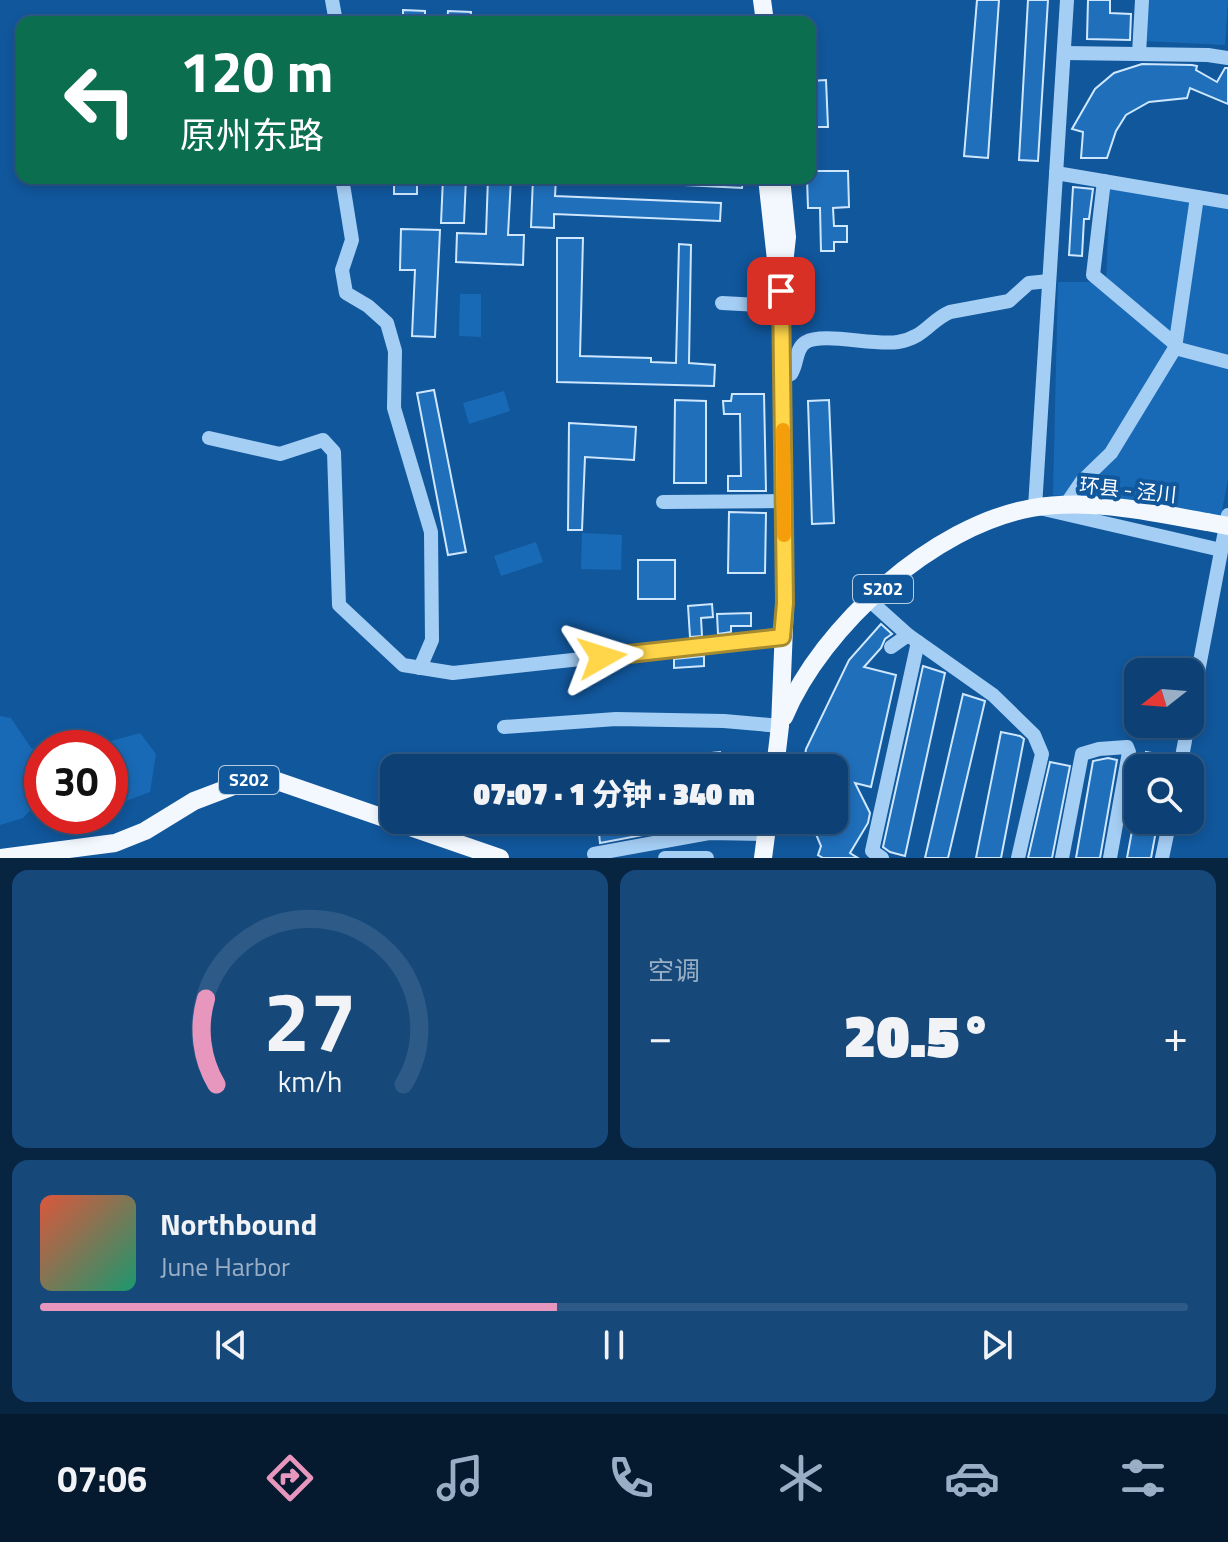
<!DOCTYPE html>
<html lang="zh">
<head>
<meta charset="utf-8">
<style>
  body { margin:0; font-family:"Titillium Web","Noto Sans SC",sans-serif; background:#16487a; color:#f1f3f6; height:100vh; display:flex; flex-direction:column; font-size:30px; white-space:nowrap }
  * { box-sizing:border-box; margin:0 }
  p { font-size:26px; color:#9aafc5 }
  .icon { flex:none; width:44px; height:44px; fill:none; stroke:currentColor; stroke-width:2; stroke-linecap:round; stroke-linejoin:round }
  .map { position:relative; height:858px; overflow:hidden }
  .panel { display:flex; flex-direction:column; gap:12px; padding:12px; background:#072440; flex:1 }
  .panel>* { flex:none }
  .banner { position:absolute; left:16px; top:16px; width:800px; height:168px; border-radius:16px; box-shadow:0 4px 12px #0003,0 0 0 2px #2d5a87; background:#0b6e4f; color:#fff; overflow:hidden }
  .needle { width:52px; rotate:253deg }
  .buttons { position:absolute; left:1124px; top:658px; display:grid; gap:16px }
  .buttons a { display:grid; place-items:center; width:80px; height:80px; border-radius:16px; background:#0d4175; box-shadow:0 4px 12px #0003,0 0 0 2px #2d5a87; font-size:40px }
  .speed { position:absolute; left:24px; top:730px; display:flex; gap:16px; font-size:40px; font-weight:700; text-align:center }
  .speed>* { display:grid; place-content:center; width:104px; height:104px; border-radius:50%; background:#0d4175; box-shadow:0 4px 12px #0003,0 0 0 2px #2d5a87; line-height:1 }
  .speed .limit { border:12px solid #d22; background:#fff; color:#111 }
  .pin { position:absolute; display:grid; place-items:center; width:68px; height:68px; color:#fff; margin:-34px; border-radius:16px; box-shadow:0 4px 12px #0006 }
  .me { position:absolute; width:88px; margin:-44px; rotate:84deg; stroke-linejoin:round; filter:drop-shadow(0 0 6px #0008) }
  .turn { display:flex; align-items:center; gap:28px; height:168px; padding:0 32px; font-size:36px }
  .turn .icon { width:104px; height:104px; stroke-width:2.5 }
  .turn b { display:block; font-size:56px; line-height:68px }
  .big { font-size:60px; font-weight:800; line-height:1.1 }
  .panel .tile { flex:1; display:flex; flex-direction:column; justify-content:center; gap:12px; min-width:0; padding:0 28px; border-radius:16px; background:#16487a }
  .panel .dial { align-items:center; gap:0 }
  .dial svg { height:208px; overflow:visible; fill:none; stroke:#2d5a87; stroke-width:7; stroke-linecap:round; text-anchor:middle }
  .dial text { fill:#f1f3f6; stroke:none }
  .song { display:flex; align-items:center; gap:24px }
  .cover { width:96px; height:96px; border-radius:12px; background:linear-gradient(135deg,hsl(10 70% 55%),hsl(160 70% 35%)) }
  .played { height:8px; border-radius:4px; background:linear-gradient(90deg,#e797bd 45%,#2d5a87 45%) }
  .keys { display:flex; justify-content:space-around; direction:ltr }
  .heat { display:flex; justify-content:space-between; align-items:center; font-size:44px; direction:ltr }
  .panel .tiles { flex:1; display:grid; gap:12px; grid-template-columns:1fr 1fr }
  .tile:last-child { grid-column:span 2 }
  .trip { position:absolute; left:380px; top:754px; width:468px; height:80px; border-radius:16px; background:#0d4175; box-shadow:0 4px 12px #0003,0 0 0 2px #2d5a87; font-weight:800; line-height:80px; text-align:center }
  .dock { display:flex; height:128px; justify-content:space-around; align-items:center; background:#051a2f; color:#9aafc5 }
  .dock .icon { width:56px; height:56px }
  .dock .active { color:#e797bd }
  .dock b { font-size:36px; color:#f1f3f6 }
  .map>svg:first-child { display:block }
</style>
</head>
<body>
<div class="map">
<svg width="1228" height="858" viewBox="0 0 1228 858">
  <rect width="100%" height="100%" fill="#11579c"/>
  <g fill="#196ab6">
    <polygon points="1147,0 1228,0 1225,45 1144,41"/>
    <polygon points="1110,188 1228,208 1228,479 1221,516 1053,495 1058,282 1106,282"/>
    <polygon points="460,294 481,294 481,337 459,336"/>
    <polygon points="504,391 510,411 469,424 463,403"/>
    <polygon points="582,533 622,535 621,570 581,569"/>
    <polygon points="536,542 543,562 501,576 494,556"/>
    <polygon points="0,716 11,718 31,748 42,750 42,804 35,805 23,818 0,825"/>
    <polygon points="140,733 156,754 150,792 123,802 110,801 110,748 85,748"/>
  </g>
  <g fill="#1f6fbb" stroke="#cee7fe" stroke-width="2">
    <polygon points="977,0 999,0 988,158 964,156"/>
    <polygon points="1028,0 1048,0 1038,161 1019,160"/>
    <polygon points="1088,0 1110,0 1110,13 1131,14 1130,40 1087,39"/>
    <polygon points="403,10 425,11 425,22 403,22"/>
    <polygon points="448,11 471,12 470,22 447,22"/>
    <polygon points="1142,64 1192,65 1197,66 1196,70 1217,82 1225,68 1228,68 1228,104 1190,88 1187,98 1149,102 1126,115 1116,131 1107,158 1081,158 1083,132 1072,129 1095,89 1114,73"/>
    <polygon points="826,80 828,127 810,127 810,81"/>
    <polygon points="810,171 848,171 849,207 833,208 834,226 847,226 847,242 834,242 834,251 821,251 820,208 808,208 807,178 810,178"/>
    <rect x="394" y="178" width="23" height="16"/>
    <polygon points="443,178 466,178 464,223 441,223"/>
    <polygon points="488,178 511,178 508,235 524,235 523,265 456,262 457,233 486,234"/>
    <polygon points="533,178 556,178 555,196 721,203 720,221 554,214 554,228 531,227"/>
    <polygon points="685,178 743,178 742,188 685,185"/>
    <polygon points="1073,187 1093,189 1089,219 1084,219 1082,256 1069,255"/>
    <polygon points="401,229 440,230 435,337 412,336 415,270 400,270"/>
    <polygon points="557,238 583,238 580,356 651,358 651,362 676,363 679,244 691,245 689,363 715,365 714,386 557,382"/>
    <polygon points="434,390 466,552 448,555 417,393"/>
    <polygon points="732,394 764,394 766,491 728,491 728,476 741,476 740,414 724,414 723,401 731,401"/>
    <polygon points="675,400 706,401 706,483 674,483"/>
    <polygon points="829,400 834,523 812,524 808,401"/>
    <polygon points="569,423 636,427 634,460 585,457 582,530 568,530"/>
    <polygon points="729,512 766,513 765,573 728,573"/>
    <rect x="638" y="560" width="37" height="39"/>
    <polygon points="712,604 713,617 701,618 702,636 690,637 688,606"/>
    <polygon points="751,613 751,626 731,626 731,632 718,634 717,614"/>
    <polygon points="881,624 892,634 885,639 881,648 864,667 896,675 871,787 855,783 870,813 868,823 850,853 858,858 823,858 818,855 821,846 810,820 834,820 834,768 803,768 806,749 849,660"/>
    <polygon points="704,656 704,666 674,668 674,659"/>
    <polygon points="923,666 945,673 905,856 890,852 883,847"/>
    <polygon points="963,694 985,701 948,858 925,858"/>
    <polygon points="1001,732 1020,736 1024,739 1001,858 976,858"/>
    <polygon points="720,752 721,764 693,766 692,755"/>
    <polygon points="1146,752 1169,756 1167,768 1143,768"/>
    <polygon points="569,755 570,768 531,768 531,757"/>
    <polygon points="1108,758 1117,760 1100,858 1076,858 1093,761"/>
    <polygon points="1050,762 1070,766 1052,858 1028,858"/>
    <polygon points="670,820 701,820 701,824 600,843 599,833"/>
    <polygon points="1134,820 1158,820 1151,858 1127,858"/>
  </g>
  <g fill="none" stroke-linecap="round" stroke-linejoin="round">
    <g stroke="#a5cef4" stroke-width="14">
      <polyline points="332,0 336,22"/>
      <polyline points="1067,0 1035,507 1221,550"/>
      <polyline points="1064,53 1208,55 1228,58"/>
      <polyline points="1139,54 1142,0"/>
      <polyline points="1056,173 1228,202"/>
      <polyline points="342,178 352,240 342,270 346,293 368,306 387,323 395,351 394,408 431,532 432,640 420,668"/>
      <polyline points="1104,181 1093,275 1175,344"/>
      <polyline points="722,303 781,306"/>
      <polyline points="1175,348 1228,362"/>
      <path d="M782,377L791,374C798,364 795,348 806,342C823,332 874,346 898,342C926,337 929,321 950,312L1009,301L1029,283L1049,281"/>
      <polyline points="209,438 280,454 323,440 334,452 339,605 403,665 453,673 782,637"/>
      <polyline points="663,502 783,501"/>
      <polyline points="1065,506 1082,481 1111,453 1175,348 1197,197"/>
      <polyline points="869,600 908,635 993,695 1034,735 1042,754 1018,858"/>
      <polyline points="891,647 908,635"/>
      <polyline points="1190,714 1228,515"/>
      <polyline points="504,727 616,719 724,721 780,726"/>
      <polyline points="1180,768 1188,724"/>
      <polyline points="594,854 709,833 767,834"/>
      <polyline points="665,858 707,858"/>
      <polyline points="882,858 872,851 918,642"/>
      <polyline points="1062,858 1082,754 1099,749 1127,747 1129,752 1110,858"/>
      <polyline points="1162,858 1170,820"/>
    </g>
    <g stroke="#f3f8ff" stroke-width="18">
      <polyline points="762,0 765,22"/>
      <polyline points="767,178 777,269"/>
      <path d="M784,717C822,626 934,525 1032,508C1090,498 1150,512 1207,522"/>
      <polyline points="775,768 780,726 785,603 781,291 787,237 781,178"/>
      <polyline points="0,858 115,843 145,831 194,801 252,779 277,781 500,858"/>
      <polyline points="763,858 768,820"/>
    </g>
    <polyline stroke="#f3f8ff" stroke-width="18" points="1207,522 1228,526"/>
  </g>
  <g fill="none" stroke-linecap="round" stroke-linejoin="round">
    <defs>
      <polyline id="route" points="602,657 782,637 785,603 781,291"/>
    </defs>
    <use href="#route" stroke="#a68a30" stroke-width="20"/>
    <use href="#route" stroke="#ffd54a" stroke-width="14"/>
    <polyline stroke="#f59e0b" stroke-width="14" points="783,430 784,535"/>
  </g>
  <g text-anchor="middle" stroke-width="8" stroke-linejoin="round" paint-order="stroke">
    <g fill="#11579c" stroke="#b8cde1" stroke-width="2">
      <rect x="853" y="575" width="60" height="28" rx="6"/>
      <rect x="219" y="766" width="60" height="28" rx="6"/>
    </g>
    <g font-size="18" font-weight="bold" fill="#fff">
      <text x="883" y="595">S202</text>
      <text x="249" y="786">S202</text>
    </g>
    <g font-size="20" fill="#fff" stroke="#11579c">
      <text transform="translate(1128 490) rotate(6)" y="7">环县 - 泾川</text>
    </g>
  </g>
</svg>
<div class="buttons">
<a><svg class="needle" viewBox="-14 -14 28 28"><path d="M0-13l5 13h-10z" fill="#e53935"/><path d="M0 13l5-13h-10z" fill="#9aafc5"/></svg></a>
<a><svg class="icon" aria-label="search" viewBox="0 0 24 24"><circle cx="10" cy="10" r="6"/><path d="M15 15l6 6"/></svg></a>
</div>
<div class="speed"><div class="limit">30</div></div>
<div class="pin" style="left:781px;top:291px;background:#d93025"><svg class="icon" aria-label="arrive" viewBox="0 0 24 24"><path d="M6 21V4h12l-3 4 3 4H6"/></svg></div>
<svg class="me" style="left:602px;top:657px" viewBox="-20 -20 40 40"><path d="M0-17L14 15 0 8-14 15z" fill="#ffd54a" stroke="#fff" stroke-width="4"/></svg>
<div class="trip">07:07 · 1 分钟 · 340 m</div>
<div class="banner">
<div class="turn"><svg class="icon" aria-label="left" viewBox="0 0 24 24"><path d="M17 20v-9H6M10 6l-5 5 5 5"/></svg><div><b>120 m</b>原州东路</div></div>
</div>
</div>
<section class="panel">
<div class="tiles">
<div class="tile dial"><svg viewBox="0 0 100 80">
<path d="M14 69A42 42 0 1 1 86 69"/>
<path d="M14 69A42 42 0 0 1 10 36" stroke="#e797bd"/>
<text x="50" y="56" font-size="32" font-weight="700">27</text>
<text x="50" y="72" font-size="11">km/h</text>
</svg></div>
<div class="tile"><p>空调</p>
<div class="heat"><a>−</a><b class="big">20.5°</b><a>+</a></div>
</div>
<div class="tile">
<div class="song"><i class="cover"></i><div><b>Northbound</b><p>June Harbor</p></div></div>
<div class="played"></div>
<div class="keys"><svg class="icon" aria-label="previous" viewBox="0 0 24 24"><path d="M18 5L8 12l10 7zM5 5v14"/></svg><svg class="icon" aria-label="pause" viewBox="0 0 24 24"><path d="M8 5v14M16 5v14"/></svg><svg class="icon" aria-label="next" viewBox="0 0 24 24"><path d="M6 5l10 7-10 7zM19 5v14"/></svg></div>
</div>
</div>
</section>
<nav class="dock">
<b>07:06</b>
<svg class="icon active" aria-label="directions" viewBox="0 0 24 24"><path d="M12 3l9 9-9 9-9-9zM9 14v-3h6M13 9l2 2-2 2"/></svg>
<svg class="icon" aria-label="music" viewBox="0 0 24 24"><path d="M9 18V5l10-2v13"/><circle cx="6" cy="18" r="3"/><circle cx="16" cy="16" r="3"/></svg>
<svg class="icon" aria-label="phone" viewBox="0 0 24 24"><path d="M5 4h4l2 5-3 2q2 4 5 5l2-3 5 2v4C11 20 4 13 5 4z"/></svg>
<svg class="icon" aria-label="climate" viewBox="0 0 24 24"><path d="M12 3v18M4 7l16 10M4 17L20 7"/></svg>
<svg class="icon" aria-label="car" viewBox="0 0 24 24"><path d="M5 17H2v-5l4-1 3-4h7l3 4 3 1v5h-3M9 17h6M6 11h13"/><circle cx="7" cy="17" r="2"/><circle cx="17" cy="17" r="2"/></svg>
<svg class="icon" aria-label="filters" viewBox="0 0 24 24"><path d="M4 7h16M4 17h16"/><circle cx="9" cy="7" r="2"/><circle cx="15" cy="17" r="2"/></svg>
</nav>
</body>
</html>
